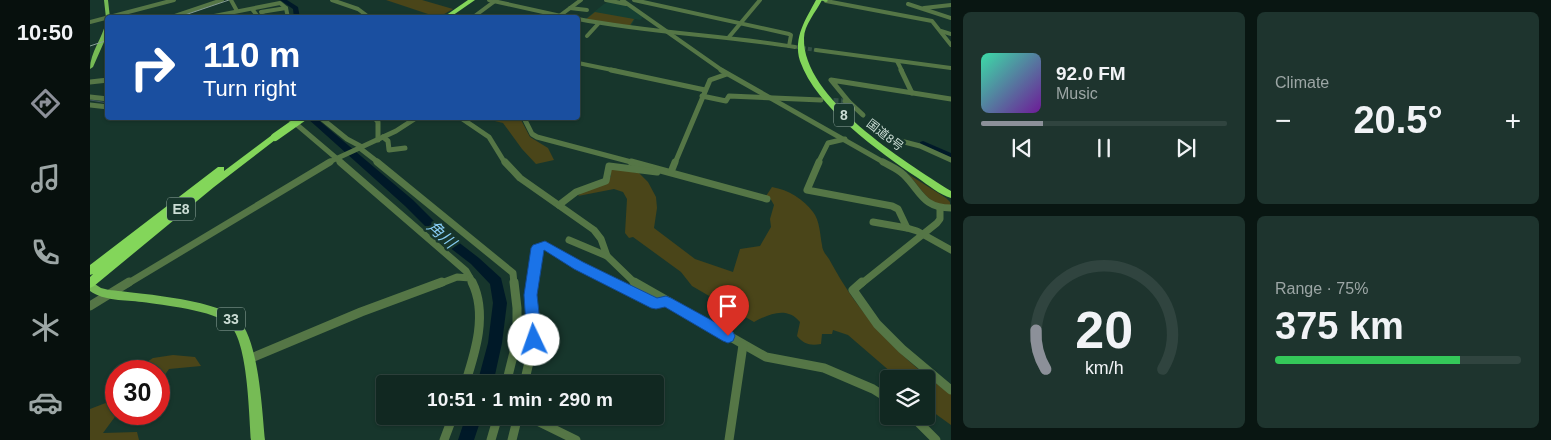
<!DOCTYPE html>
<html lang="en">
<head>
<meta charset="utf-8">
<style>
  body { margin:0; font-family:Arial,"Noto Sans JP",sans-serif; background:#1e342e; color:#f1f3f6; height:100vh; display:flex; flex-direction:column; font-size:19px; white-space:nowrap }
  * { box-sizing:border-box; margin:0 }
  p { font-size:16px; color:#9ca6a5 }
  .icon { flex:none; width:28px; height:28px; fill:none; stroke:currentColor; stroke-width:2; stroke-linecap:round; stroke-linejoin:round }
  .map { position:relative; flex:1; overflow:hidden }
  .details { display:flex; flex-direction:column; gap:12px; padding:12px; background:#091612; width:600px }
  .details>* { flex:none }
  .hud { position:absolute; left:15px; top:15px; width:475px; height:105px; border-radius:5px; box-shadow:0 1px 4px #0004,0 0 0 1px #30443f; background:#1a4fa0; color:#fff; overflow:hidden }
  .controls { position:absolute; left:790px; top:370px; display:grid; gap:10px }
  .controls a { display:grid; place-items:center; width:55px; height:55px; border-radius:5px; background:#112821; box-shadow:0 1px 4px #0004,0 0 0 1px #30443f; font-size:25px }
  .speed { position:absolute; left:15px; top:360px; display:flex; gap:10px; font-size:25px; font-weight:700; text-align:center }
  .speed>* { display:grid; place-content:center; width:65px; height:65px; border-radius:50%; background:#112821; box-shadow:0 1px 4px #0004,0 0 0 1px #30443f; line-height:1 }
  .speed .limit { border:8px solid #d22; background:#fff; color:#111 }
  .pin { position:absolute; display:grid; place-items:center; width:42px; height:42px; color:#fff; margin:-51px -21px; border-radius:50% 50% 50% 0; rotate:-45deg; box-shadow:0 0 5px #0007 }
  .pin .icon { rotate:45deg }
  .me { position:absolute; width:55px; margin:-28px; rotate:357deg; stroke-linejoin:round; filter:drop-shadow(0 0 4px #0008) }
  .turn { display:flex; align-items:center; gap:18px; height:105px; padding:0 15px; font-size:22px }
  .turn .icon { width:65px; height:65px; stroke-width:2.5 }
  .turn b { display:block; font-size:35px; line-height:42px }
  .big { font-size:38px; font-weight:800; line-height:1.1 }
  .details .widget { flex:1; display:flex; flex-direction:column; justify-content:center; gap:8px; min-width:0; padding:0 18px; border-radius:8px; background:#1e342e }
  .details .dial { align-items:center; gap:0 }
  .dial svg { height:130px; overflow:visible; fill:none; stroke:#30443f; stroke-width:7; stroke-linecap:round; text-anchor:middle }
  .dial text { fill:#f1f3f6; stroke:none }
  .song { display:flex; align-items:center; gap:15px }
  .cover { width:60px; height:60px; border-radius:8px; background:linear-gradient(135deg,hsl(160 70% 55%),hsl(280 70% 35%)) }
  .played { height:5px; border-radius:2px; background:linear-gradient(90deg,#8c9099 25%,#30443f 25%) }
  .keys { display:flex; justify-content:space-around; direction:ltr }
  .heat { display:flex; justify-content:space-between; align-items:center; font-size:28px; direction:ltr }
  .charge { height:8px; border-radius:4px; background:linear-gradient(90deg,#34c759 75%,#30443f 0) }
  .details .tiles { flex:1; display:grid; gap:12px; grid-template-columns:repeat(2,1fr) }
  .trip { position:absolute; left:286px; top:375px; width:288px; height:50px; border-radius:5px; background:#112821; box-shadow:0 1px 4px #0004,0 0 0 1px #30443f; font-weight:800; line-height:50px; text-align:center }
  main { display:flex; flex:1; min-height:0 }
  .dock { display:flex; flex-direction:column; width:90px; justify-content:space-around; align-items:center; background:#07100d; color:#9ca6a5 }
  .dock .icon { width:35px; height:35px }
  .dock .current { color:#8c9099 }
  .dock b { font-size:22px; color:#f1f3f6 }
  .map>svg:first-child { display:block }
</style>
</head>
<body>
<main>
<nav class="dock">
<b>10:50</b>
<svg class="icon current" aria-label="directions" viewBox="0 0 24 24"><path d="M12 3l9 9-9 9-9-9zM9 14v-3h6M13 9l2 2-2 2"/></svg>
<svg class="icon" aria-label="music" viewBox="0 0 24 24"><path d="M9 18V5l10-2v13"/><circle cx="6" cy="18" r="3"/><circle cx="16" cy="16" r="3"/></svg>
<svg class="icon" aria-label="phone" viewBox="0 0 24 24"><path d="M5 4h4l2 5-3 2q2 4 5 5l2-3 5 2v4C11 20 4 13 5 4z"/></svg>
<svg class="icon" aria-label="climate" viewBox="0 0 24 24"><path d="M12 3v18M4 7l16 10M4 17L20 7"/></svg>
<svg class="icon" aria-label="car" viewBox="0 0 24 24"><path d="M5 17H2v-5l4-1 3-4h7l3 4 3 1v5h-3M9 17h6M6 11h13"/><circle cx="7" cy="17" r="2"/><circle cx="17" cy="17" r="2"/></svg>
</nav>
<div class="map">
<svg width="861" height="440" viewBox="0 0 861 440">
  <rect width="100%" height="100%" fill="#17362c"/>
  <polygon fill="#164032" points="520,1 536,4 554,16 550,20 545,19 540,28 494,20 514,4"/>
  <g fill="#4a4519">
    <polygon points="296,0 332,0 363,9 349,17 334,17 338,14"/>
    <polygon points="505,12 544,19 539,27 495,20"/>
    <polygon points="392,118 430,118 440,137 458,148 464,160 446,164 432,149 413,123"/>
    <path d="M519,168L549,173L558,182L566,197L567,208L564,228L605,259L643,272L650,249L670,246L681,227L680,219L684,205L680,198L676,196L682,187C699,190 713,199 723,212C730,221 730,235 732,245C732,250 736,255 739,259C769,315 809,358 861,394V425L836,407V379H809L758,335L743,330L742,334H732L731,344C720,346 714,344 707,336L710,322C697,306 679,314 664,322L602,286L591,272L543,237L539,238L535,233L537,199L533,192L524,189L488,196L493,191L517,183L521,176Z"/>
    <path d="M818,174L856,198L860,202V205C838,207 831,187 818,174Z"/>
    <polygon points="83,355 105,357 111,366 79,369 69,383 69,371 43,371 63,358"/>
    <polygon points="26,399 27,414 13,433 47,432 49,440 0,440 0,409"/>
  </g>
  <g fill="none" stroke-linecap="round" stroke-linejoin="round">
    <g stroke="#3d545c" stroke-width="1">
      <polyline points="195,1 197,0"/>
      <polyline points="0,100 18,103"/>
    </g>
    <g fill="#001928" fill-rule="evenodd">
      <polygon points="190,0 197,0 208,7 210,18 204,18 203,9"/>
      <polygon points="217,118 226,118 323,200 354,231 389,258 411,278 417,303 412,343 403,384 387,384 398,343 403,303 400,284 381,264 346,237 315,206"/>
      <polygon points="833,141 861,153 861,159 830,146 830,142"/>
      <polygon points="376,416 392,416 384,440 368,440"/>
    </g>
    <polyline stroke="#324f45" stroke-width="4" stroke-dasharray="4 2" stroke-linecap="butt" points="706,47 726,50"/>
    <polyline stroke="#324f45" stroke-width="5" stroke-dasharray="5 2.5" stroke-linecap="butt" points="736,100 755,101"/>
    <g stroke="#557646" stroke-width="4">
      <polyline points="141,0 147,11"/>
      <polyline points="242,0 268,9 280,18"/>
      <polyline points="399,0 480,18"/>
      <polyline points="516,0 536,4"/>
      <polyline points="532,0 633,71"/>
      <polyline points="544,0 699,34 701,35 699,46"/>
      <polyline points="736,1 842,21 861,45"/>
      <polyline points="818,4 861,18"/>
      <polyline points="480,8 497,10"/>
      <polyline points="834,8 861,5"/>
      <polyline points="162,9 169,18"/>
      <polyline points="468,17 491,0"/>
      <polyline points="79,18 132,0"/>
      <polyline points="114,18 190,3 196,8 198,18"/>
      <polyline points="175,18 171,12 196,8"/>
      <polyline points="382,18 405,1"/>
      <path d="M488,19C560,33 633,35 705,47"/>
      <polyline points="0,22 84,0"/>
      <polyline points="851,31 861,34"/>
      <polyline points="497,36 508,24"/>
      <polyline points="639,37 670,0"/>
      <polyline points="726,50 861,68"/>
      <polyline points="807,61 812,71"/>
      <polyline points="488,63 527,71"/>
    </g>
    <g stroke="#557646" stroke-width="5">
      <polyline points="521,70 615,90"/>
      <polyline points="631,70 795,163"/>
      <polyline points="811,70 822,93"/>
      <polyline points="0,82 18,80"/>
      <polyline points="612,96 636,101 639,96 731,100"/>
      <polyline points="0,97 18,99"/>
      <polyline points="755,101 759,102 741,80 861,99"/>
      <polyline points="759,102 773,115"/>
      <polyline points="0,105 18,107"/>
      <polyline points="199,118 252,163"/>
      <polyline points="231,118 257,139 272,147 271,149 289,163"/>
      <polyline points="285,118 288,122 288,140"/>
      <polyline points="371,118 399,137 415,163"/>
      <polyline points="434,118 442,134 447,137 545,163"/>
      <polyline points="293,137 298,141 299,150 315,148"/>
      <polyline points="799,138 830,146 861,160"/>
      <polyline points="237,163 306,131 326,118"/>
      <polyline points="585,163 620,80 637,74"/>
      <polyline points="728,163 738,143 755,139"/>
    </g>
    <g stroke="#557646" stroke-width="7">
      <polyline points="250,162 376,271 380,278 367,277 349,284"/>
      <polyline points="287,162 423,273 424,284"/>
      <polyline points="415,162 430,178 504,230 511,239 517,256 546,284"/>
      <polyline points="541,162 677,199"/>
      <polyline points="729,162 717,190 802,206 808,209 817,228 827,231 861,250"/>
      <path d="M793,162C800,166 808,169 814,175C831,192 833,208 861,208"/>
      <polyline points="581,172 585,162"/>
      <polyline points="469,205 486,192 516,181 519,166 567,172"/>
      <polyline points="783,222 817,228"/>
      <polyline points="479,240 517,256"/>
      <polyline points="380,278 383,284"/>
      <polyline points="37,284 240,162"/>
      <polyline points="442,284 447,248 455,245 489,266 525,284"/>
      <polyline points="771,284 847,223 850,219 850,208"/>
    </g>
    <g stroke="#557646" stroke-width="9">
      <polyline points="522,282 566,304 576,302"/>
      <polyline points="544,282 676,357 734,368 783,389 799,399"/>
      <polyline points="772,282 763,290 787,324 812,349 861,390"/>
      <polyline points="0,306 39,282"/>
      <polyline points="159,359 271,312 352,282"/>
      <path d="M375,384C385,353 398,314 382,282"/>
      <polyline points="416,384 427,340 427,308 424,282"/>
      <polyline points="434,384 444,340 441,295 443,282"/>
      <polyline points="437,416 486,440"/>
      <polyline points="822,416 846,440"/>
      <polyline points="354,440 363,416"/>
      <polyline points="401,440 408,416"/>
      <polyline points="422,440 428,416"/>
      <polyline points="639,440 653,345"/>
    </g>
    <g fill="#76bb55" fill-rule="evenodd">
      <polygon points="14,0 18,0 20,18 18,18 18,19 16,18"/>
      <polygon points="730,0 737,0 738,1 736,2"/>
      <path d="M18,20V33L3,67L0,69C0,52 13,38 16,21Z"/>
      <path d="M0,281L11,288L19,290C47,293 129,300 148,319C169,340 172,410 175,440H161C159,414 158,343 140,325C124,310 73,305 52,302C35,300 14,301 0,291Z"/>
    </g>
    <g fill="#83d65a" fill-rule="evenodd">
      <polygon points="378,0 385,0 359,18 352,18"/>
      <path d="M726,0H732C726,12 714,25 714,38C712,98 815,162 861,191V198C850,195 838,185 828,178C789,152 726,107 710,61C703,37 716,19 726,0Z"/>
      <polygon points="182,135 188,135 189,137 124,187 4,286 0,288 0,277 3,274 0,275 0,265 128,167 134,167 134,171"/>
    </g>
    <g stroke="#879e95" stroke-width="1">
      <polyline points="86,18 139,0"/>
      <polyline points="0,46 18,40"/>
    </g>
    <polyline stroke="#83d65a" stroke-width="8" points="185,137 212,118"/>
  </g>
  <polygon fill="#1a73e8" stroke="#114b97" points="455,241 493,262 567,298 576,296 581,298 643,332 645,336 643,341 638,343 633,341 575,307 566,309 561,308 484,269 454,250 447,295 452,340 449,344 444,346 439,344 437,340 434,295 441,248 443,245"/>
  <g text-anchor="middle" stroke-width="5" stroke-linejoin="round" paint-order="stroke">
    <g font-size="12" fill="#cbddd5" stroke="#17362c">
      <text transform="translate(795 135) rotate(38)" y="4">国道8号</text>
    </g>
    <g fill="#17362c" stroke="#95aba2" stroke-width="1">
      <rect x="744" y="103.5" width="20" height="23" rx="4"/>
      <rect x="77" y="197.5" width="28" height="23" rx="4"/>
      <rect x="127" y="307.5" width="28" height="23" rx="4"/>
    </g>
    <g font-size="14" font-weight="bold" fill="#cbddd5">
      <text x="754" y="120">8</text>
      <text x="91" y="214">E8</text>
      <text x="141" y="324">33</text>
    </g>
    <g font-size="16" font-style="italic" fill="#87ccf4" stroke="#17362c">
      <text transform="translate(352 234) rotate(42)" y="6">角川</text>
    </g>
  </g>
</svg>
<div class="controls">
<a><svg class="icon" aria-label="layers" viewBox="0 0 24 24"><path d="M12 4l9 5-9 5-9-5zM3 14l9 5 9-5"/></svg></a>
</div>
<div class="speed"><div class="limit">30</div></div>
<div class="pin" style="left:638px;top:336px;background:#d93025"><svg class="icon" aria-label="arrive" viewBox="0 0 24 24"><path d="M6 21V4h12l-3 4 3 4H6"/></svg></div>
<svg class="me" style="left:444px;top:340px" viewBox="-20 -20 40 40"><circle r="19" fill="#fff"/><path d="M0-13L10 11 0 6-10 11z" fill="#1a73e8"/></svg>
<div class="trip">10:51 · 1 min · 290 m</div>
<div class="hud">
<div class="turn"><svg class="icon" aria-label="right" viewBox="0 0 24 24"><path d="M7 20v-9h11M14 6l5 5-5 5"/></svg><div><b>110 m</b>Turn right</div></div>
</div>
</div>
<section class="details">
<div class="tiles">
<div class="widget">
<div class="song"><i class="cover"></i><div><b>92.0 FM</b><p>Music</p></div></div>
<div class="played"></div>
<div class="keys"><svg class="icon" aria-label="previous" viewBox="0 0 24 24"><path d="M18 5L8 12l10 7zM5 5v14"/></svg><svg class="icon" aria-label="pause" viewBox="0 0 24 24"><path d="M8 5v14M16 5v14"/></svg><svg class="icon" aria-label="next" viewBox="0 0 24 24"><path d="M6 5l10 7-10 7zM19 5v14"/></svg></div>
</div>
<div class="widget"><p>Climate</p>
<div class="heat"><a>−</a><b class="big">20.5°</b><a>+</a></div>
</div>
<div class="widget dial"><svg viewBox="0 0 100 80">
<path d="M14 69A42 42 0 1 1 86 69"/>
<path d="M14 69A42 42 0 0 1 8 45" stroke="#8c9099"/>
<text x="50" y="56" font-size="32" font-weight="700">20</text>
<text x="50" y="72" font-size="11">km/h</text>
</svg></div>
<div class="widget"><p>Range · 75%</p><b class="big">375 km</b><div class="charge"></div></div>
</div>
</section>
</main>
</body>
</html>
